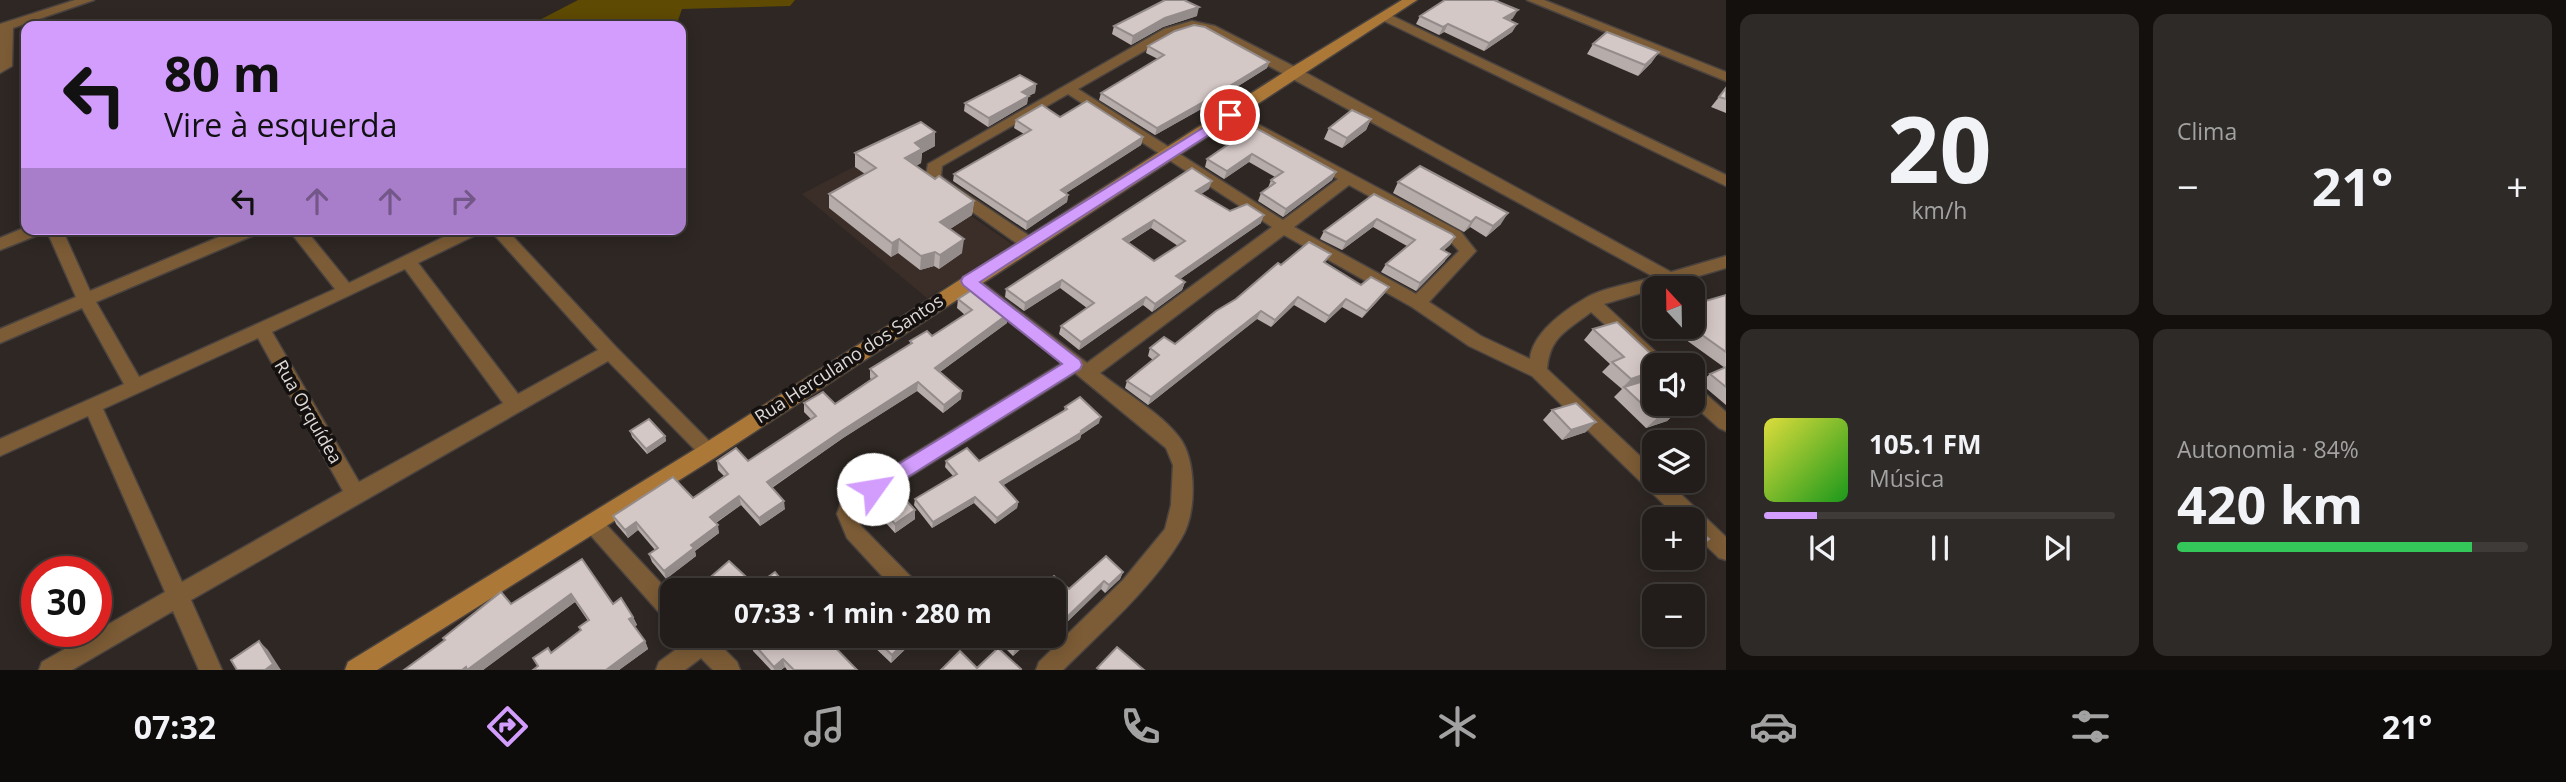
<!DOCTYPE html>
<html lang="pt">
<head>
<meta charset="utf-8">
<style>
  body { margin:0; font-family:"Open Sans",sans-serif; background:#2e2a27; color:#f1f3f6; height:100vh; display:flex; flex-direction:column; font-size:26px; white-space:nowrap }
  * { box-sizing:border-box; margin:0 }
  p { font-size:23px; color:#a2a2a2 }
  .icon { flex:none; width:38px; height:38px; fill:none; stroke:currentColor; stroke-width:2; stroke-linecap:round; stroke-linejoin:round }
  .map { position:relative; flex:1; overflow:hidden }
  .side { display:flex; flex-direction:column; gap:14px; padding:14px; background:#13100e; width:840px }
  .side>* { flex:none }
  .banner { position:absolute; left:21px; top:21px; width:665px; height:214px; border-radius:14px; box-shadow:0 4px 18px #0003,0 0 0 2px #3f3b39; background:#d29dfd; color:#111; overflow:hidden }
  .needle { width:46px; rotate:338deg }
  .tools { position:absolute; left:1642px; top:276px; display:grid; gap:14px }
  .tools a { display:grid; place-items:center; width:63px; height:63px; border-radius:14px; background:#221d1a; box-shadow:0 4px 18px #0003,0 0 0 2px #3f3b39; font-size:35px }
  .speed { position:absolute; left:21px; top:556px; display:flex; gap:14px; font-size:35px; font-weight:700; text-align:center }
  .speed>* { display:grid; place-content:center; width:91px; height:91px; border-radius:50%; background:#221d1a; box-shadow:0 4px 18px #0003,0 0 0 2px #3f3b39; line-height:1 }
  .speed .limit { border:10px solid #d22; background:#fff; color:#111 }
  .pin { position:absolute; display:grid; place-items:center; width:60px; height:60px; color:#fff; margin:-30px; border:4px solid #fff; border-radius:50%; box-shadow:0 2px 7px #0007 }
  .me { position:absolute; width:77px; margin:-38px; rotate:58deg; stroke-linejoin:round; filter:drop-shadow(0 0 5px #0008) }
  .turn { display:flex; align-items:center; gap:24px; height:147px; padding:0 28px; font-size:32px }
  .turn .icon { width:91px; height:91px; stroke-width:2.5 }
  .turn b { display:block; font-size:49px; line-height:60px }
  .lanes { display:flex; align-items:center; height:66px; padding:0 28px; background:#0003; justify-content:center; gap:35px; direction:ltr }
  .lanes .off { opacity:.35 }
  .big { font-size:52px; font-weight:700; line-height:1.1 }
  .side .tile { flex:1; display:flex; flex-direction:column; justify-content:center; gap:10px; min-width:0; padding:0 24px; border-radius:14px; background:#2e2a27 }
  .side .dial { align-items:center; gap:0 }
  .dial b { font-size:91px; line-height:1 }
  .song { display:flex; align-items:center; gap:21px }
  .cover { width:84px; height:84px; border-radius:10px; background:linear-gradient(135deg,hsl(60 70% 55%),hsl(120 70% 35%)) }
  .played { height:7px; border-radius:4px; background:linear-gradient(90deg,#d29dfd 15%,#3f3b39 15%) }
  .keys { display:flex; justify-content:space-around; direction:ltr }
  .heat { display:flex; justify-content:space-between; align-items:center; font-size:38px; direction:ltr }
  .charge { height:10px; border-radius:5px; background:linear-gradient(90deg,#34c759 84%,#3f3b39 0) }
  .side .tiles { flex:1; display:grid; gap:14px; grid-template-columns:repeat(2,1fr) }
  .trip { position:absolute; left:660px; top:578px; width:406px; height:70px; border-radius:14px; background:#221d1a; box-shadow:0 4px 18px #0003,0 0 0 2px #3f3b39; font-weight:700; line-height:70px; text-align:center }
  .tab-bar { display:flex; height:112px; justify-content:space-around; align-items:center; background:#0e0c0a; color:#a2a2a2 }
  .tab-bar .icon { width:49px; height:49px }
  .tab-bar .active { color:#d29dfd }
  .tab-bar b { font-size:32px; color:#f1f3f6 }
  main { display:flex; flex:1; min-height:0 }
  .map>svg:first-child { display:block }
</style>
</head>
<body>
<main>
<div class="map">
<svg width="1726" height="670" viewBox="0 0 1726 670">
  <rect width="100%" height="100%" fill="#2e2723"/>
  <polygon fill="#3b2e28" points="880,153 1013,245 927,298 802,194"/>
  <polygon fill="#5e4a03" points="578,0 795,0 790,6 682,9 676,26 528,26"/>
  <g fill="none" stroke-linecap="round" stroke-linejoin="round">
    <defs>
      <g id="street">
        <polygon points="75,0 94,0 13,28 12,66 0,73 0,24"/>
        <polygon points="1527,0 1544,0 1726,72 1726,81"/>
        <polygon points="1384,12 1726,175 1726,186 1380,19 1378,16"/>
        <path d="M1192,21L1215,26L1299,69L1671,272L1726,256V268L1604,304L1671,366H1654V369L1591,312C1567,331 1550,336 1547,369L1654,469V481H1667L1726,537V560L1719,558L1692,532V520H1680L1532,376L1469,346L1412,307L1284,235L1100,373C1124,392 1161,413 1179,437C1197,460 1197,514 1181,539C1151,589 1104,629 1063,670H1036L1039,662L1123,580L1165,529L1171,505L1173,465L1166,448L1075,373L858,509L857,518L861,526L917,583L920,590H895L847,538L837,514L843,497L1062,363L963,285L961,281L963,277H975L1087,363L1272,227L1068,94L942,166L941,175L943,178L1034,239L1036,243L1034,247H1022L933,184L926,176L928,164L1164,29ZM1192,29L1207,32L1654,277C1634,283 1601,288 1584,299C1563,311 1532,334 1530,359L1481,336L1429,302L1476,251L1461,232L1235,112H1225V118L1338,179L1283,220L1078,89L1172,35ZM1349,185L1449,240L1459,251L1416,294L1294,227Z"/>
        <polygon points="26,227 45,229 43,233 0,250 0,238"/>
        <path d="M46,229H62L90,291L238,229H261L259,233L96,302L139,377L335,289L288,229H305L349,283L460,229H482L480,233L418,263L518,394L598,350L489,229H506L616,347L719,451L716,457L709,459L702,457L608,361L191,600L222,670H199L173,611L72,670H39L42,662L165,592L88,416L0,456V439L124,384L82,308L0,343V329L76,297ZM405,269L503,403L359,482L272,332ZM258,338L343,491L182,582L103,409Z"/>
        <polygon points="1692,386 1699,388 1726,412 1726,431 1719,428 1692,404"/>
        <polygon points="593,515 600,518 672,595 672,621 664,618 586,530 583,524 586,518"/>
        <polygon points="683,635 710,635 737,662 740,670 713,670 701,658 685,670 656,670 659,662 686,642"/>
      </g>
      <polygon id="secondary" points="1402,0 1417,0 716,457 377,670 345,670 348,662 702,445 1289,69"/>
    </defs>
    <use href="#street" stroke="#4a4340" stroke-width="3"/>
    <use href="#secondary" stroke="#4a4340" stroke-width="3"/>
    <use href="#street" fill="#7c5c36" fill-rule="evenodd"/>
    <use href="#secondary" fill="#ab7838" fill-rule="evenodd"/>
  </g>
  <g fill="#b6acaa" fill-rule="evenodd">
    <polygon points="1445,0 1499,0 1497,1 1513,18 1509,21 1517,24 1512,32 1484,51 1444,32 1439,35 1416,24 1420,16"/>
    <polygon points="1197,16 1163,27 1131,45 1112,34 1114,26"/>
    <polygon points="1593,44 1659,52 1651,63 1638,76 1587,54"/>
    <polygon points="1148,46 1269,62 1267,68 1203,108 1155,135 1099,100 1101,93 1158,59 1146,53"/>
    <polygon points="1036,84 1035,93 1028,96 1027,104 988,127 964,111 965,103"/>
    <polygon points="1726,88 1726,113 1711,107"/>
    <polygon points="1060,117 1143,137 1141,145 1066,193 1068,195 1067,202 1026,230 953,181 954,174 1024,134 1014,128 1016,120"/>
    <polygon points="1371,119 1366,130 1342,148 1324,139 1329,128"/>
    <polygon points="1254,127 1336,172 1332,180 1283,217 1258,201 1261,193 1268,188 1271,180 1275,177 1249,162 1224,179 1205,167 1207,159"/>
    <polygon points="935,146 922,153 921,163 916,166 935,179 974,201 972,215 950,229 962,253 939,269 934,266 920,270 898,253 891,257 829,208 829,194 865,174 855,167 855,153"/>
    <polygon points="1398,182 1501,224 1486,237 1470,227 1464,232 1393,193"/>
    <path d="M1209,189L1201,194L1230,211L1261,223L1180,279L1185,282L1182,290L1152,312L1143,305L1079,350L1059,334L1061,326L1087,308L1060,288L1024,311L1005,297L1006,289ZM1151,228L1178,246L1154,261L1128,243Z"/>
    <polygon points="1374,194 1455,237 1450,245 1444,250 1445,261 1416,291 1381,272 1386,264 1407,246 1373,227 1342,250 1320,239 1324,231"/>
    <polygon points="1326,263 1361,285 1389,287 1384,294 1362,318 1342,307 1325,323 1294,305 1271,327 1257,319 1148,405 1125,388 1127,381 1153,360 1148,356 1150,348 1175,344 1281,265"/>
    <polygon points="1726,295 1726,405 1700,383 1710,374 1725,368 1682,337 1672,340 1657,327 1692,327"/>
    <polygon points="958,299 1007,323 940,372 961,399 943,413 917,391 843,438 772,488 785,509 760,526 741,505 716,523 719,533 695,551 696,556 666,579 652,562 649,554 655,550 638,530 628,538 616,524 613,516 693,498 724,476 718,470 717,461 748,461 811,419 804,412 804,403 835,404 871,379 870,378 870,369 910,345 910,341 932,336 965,315 957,308"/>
    <polygon points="1654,316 1654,325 1649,321"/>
    <polygon points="1593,329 1654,366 1654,377 1645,381 1677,411 1667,421 1646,428 1614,397 1622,389 1602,372 1610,364 1584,340"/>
    <polygon points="1065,407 1099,423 1081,435 1080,439 1003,485 1018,502 1017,508 995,524 974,503 932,528 914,505 915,499 953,476 945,467 946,461 979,461 1064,411"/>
    <polygon points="1552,410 1586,432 1562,440 1543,420"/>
    <polygon points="630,431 665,436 666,441 647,454 632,437"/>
    <polygon points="873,500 915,519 895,533 873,509"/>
    <polygon points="1654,535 1654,558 1640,547"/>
    <polygon points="1654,558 1684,558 1668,570"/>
    <polygon points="582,559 613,604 633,617 637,625 634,626 645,641 648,649 619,670 533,670 538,666 533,658 551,653 581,631 588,621 575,602 483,670 404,670 511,604"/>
    <polygon points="1123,572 1120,579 1105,593 1101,589 1063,626 1054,617 1054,590 1069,589"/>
    <polygon points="869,635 920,635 891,663 870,643 870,637"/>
    <polygon points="992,635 1032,635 1031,639 1013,656"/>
    <polygon points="752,642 857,670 787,670 785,667 781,670 771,670 753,651"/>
  </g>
  <g fill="#948c8b">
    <polygon points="1199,7 1197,16 1163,27 1131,45 1133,36 1165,18"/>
    <polygon points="1518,10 1513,18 1500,26 1504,18"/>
    <polygon points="1448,24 1444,32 1439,35 1443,27"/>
    <polygon points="1517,24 1512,32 1484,51 1489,43"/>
    <polygon points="1659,52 1651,63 1638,76 1645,65"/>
    <polygon points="1269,62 1267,68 1203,108 1155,135 1157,128"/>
    <polygon points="1036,84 1035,93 1028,96 1027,104 988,127 989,118 1022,92"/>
    <polygon points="1371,119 1366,130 1342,148 1347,138"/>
    <polygon points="935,132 935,146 922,153 921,163 904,172 905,158 915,143"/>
    <polygon points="1143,137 1141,145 1060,197 1061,190"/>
    <polygon points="1252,154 1249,162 1224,179 1227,171"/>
    <polygon points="1336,172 1332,180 1283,217 1286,209"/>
    <polygon points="1212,181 1209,189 1193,199 1196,191"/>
    <polygon points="1068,195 1067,202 1026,230 1027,222"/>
    <polygon points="974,201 972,215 939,236 940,222"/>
    <polygon points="1508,213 1501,224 1486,237 1493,226"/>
    <polygon points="1264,215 1261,223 1173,284 1176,276"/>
    <polygon points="1476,217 1470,227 1464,232 1471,222"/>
    <polygon points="1377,219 1373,227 1342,250 1346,242"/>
    <polygon points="1154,220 1151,228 1120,247 1123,239"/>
    <polygon points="1455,237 1450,245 1437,257 1441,249"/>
    <polygon points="899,239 898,253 891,257 892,243"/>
    <polygon points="964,239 962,253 939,269 940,255"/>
    <polygon points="935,252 934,266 920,270 921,256"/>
    <polygon points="1450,254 1445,261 1416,291 1420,283"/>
    <polygon points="1062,280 1060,288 1024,311 1025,303"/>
    <polygon points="1185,282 1182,290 1152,312 1155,304"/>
    <polygon points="1389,287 1384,294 1362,318 1367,311"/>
    <polygon points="1146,297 1143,305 1079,350 1081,342"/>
    <polygon points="1298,297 1294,305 1271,327 1275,320"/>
    <polygon points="1346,299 1342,307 1325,323 1329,316"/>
    <polygon points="1261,311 1257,319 1148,405 1151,397"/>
    <polygon points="1008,314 1007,323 934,376 935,368"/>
    <polygon points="1691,327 1682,337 1672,340 1682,330"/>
    <polygon points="1654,371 1654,377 1625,388 1624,387 1621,389 1631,379"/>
    <polygon points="918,382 917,391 843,438 768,490 767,482 843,430"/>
    <polygon points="962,391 961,399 943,413 944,405"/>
    <polygon points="1677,411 1667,421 1646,428 1657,418"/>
    <polygon points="1101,417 1099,423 1081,435 1080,439 999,488 1000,482"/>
    <polygon points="1596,422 1586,432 1562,440 1571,430"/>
    <polygon points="665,436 666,441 647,454 646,449"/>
    <polygon points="739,496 741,505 712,525 710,517"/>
    <polygon points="975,497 974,503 932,528 933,522"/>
    <polygon points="784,501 785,509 760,526 759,518"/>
    <polygon points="1018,502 1017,508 995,524 997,518"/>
    <polygon points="915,510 915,519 895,533 895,524"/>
    <polygon points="636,522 638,530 628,538 625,530"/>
    <polygon points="718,525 719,533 695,551 696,556 666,579 664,571 691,545"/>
    <polygon points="1123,572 1120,579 1105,593 1109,585"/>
    <polygon points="1104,581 1101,589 1063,626 1066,618"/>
    <polygon points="571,594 575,602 483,670 462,670"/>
    <polygon points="633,617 637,625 633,628 629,619"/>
    <polygon points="912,635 920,635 891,663 892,655"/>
    <polygon points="1030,635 1032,635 1031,639 1013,656 1015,649"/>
    <polygon points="259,641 268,650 281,670 265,670"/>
    <polygon points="645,641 648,649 619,670 606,670"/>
    <polygon points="783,659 785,667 781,670 774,670 774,667"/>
  </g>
  <g fill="#d4c8c6" stroke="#948c8b" stroke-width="2" fill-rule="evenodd">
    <polygon points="1165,0 1184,0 1199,7 1165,18 1133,36 1114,26"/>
    <polygon points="1445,0 1494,0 1518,10 1504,18 1517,24 1489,43 1448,24 1443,27 1420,16"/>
    <polygon points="1194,25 1205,27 1269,62 1205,101 1157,128 1101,93 1164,55 1148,46 1175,31"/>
    <polygon points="1607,32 1659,52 1645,65 1593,44"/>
    <polygon points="1020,75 1036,84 1022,92 1029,96 989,118 965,103"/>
    <polygon points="1726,88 1726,99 1719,97"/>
    <polygon points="1087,101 1143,137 1061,190 1068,195 1027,222 954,174 1031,130 1016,120 1042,105 1060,117"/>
    <polygon points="1352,110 1371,119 1347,138 1329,128"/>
    <polygon points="921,122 935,132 915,143 922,149 905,158 935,179 939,176 974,201 940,222 964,239 940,255 935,252 921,256 899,239 892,243 829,194 876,168 855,153"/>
    <polygon points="1254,127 1336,172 1286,209 1261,193 1275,183 1271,180 1283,172 1252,154 1227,171 1207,159"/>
    <polygon points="1420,166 1508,213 1493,226 1476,217 1471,222 1398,182"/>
    <path d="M1192,168L1212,181L1196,191L1230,211L1247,204L1264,215L1176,276L1185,282L1155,304L1146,297L1081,342L1061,326L1094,303L1062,280L1025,303L1006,289ZM1154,220L1185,241L1154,261L1123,239Z"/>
    <polygon points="1374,194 1452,234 1455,237 1441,249 1450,254 1420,283 1386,264 1415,240 1377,219 1346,242 1324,231"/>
    <polygon points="1309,242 1331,254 1324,262 1361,285 1371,277 1389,287 1367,311 1346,299 1329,316 1298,297 1275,320 1261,311 1151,397 1127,381 1159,355 1150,348 1164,337 1175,344 1216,311 1236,299 1278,263 1281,265"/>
    <polygon points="975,288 1008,314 935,368 962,391 944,405 918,382 843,430 767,482 784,501 759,518 739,496 710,517 718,525 691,545 694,548 664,571 649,554 658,548 636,522 625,530 613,516 673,477 693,498 728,474 717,461 736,448 748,461 816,416 804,403 823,392 835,404 877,376 870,369 912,343 910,341 927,331 932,336 972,310 958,299"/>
    <polygon points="1726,295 1726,352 1691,327 1692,327 1692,305"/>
    <polygon points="1617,322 1664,366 1654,366 1654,371 1631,379 1612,362 1624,357 1593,329"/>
    <polygon points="1678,327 1690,327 1682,330"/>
    <polygon points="1726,367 1726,387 1710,374"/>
    <polygon points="1644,381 1654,389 1654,404 1670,404 1677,411 1657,418 1624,387"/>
    <polygon points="1080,397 1101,417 1081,431 1082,432 1000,482 1018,502 997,518 975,497 933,522 915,499 957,474 946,461 967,448 979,461 1067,409 1065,407"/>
    <polygon points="1576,403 1596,422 1571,430 1552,410"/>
    <polygon points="649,419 665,436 646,449 630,431"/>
    <polygon points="893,486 915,510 895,524 873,500"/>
    <polygon points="1679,516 1684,520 1674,520"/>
    <polygon points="1692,526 1709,539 1692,552"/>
    <polygon points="1106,556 1123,572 1109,585 1104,581 1066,618 1054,607 1054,590 1039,590 1054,576 1069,589"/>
    <polygon points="582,559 613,604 621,598 633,617 629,619 645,641 606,670 533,670 538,666 533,658 548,648 551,653 581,630 579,627 589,620 571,594 467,670 466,667 462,670 404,670 445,640 443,638 501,592 511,604"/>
    <polygon points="729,561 756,586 775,572 790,590 702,590 699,587"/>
    <polygon points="880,580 891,590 869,590"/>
    <polygon points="1026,584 1032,590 1020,590"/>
    <polygon points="760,635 823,635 857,670 794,670 783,659 774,667 752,642"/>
    <polygon points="871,635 912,635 892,655"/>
    <polygon points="1001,635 1030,635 1015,649"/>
    <polygon points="259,641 273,664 265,670 237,670 231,660"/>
    <polygon points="1117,647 1144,670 1100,670 1097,668"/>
    <polygon points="998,648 1021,669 1020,670 941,670 960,651 977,668"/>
  </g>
  <polygon fill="#d29dfd" stroke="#8866a4" stroke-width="2" points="1230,111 1237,115 1235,118 980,282 1080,360 1082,365 1080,369 879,495 873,497 866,495 864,489 866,484 1062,364 963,285 961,281 963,277"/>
  <g text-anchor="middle" stroke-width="7" stroke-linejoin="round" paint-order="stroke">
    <g font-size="18" fill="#ded9d6" stroke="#14100f">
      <text transform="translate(849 359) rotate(-33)" y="6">Rua Herculano dos Santos</text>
      <text transform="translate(308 412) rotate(60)" y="6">Rua Orquídea</text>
    </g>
  </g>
</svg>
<div class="tools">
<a><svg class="needle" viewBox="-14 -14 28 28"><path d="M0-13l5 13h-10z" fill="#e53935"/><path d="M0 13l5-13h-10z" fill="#a2a2a2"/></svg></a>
<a><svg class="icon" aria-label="sound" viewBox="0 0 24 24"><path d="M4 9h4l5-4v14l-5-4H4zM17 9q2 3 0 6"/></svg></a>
<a><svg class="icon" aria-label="layers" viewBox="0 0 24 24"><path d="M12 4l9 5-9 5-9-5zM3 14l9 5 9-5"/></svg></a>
<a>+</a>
<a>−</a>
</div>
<div class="speed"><div class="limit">30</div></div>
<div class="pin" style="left:1230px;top:115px;background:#d93025"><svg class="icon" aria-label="arrive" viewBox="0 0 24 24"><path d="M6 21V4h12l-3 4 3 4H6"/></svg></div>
<svg class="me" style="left:873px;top:489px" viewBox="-20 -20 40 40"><circle r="19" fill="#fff"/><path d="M0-13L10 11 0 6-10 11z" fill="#d29dfd"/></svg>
<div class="trip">07:33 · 1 min · 280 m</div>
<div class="banner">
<div class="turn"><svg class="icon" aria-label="left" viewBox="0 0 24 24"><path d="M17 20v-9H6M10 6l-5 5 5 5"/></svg><div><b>80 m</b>Vire à esquerda</div></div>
<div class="lanes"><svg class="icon" aria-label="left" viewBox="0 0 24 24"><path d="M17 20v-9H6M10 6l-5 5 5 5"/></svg><svg class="icon off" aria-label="ahead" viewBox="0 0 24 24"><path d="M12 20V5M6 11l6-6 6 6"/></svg><svg class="icon off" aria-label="ahead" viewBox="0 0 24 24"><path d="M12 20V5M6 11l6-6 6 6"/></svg><svg class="icon off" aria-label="right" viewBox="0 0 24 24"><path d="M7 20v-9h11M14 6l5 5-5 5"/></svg></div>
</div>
</div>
<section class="side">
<div class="tiles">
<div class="tile dial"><b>20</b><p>km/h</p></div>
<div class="tile"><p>Clima</p>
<div class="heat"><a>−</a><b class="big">21°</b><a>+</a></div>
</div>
<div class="tile">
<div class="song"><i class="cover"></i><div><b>105.1 FM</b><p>Música</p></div></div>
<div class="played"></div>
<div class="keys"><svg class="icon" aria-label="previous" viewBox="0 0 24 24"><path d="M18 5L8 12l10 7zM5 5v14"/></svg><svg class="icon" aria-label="pause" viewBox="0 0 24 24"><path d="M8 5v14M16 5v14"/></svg><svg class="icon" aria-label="next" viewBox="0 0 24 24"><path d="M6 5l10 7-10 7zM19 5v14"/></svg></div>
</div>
<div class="tile"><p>Autonomia · 84%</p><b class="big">420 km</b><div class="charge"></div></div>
</div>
</section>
</main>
<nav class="tab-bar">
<b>07:32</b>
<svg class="icon active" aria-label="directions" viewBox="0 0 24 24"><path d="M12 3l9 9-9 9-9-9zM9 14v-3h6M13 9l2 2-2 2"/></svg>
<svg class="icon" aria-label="music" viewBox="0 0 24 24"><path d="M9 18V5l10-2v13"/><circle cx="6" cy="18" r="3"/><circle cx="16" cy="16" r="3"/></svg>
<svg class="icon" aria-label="phone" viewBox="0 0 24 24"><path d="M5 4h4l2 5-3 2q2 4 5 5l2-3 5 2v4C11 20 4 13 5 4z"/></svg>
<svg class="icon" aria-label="climate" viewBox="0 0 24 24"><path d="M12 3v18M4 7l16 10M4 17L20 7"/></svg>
<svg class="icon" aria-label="car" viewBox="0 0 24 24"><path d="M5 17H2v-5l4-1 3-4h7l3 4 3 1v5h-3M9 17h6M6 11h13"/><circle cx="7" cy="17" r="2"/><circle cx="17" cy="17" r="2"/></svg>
<svg class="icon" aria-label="filters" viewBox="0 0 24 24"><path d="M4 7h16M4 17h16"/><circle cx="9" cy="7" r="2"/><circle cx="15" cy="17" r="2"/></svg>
<b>21°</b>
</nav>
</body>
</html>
